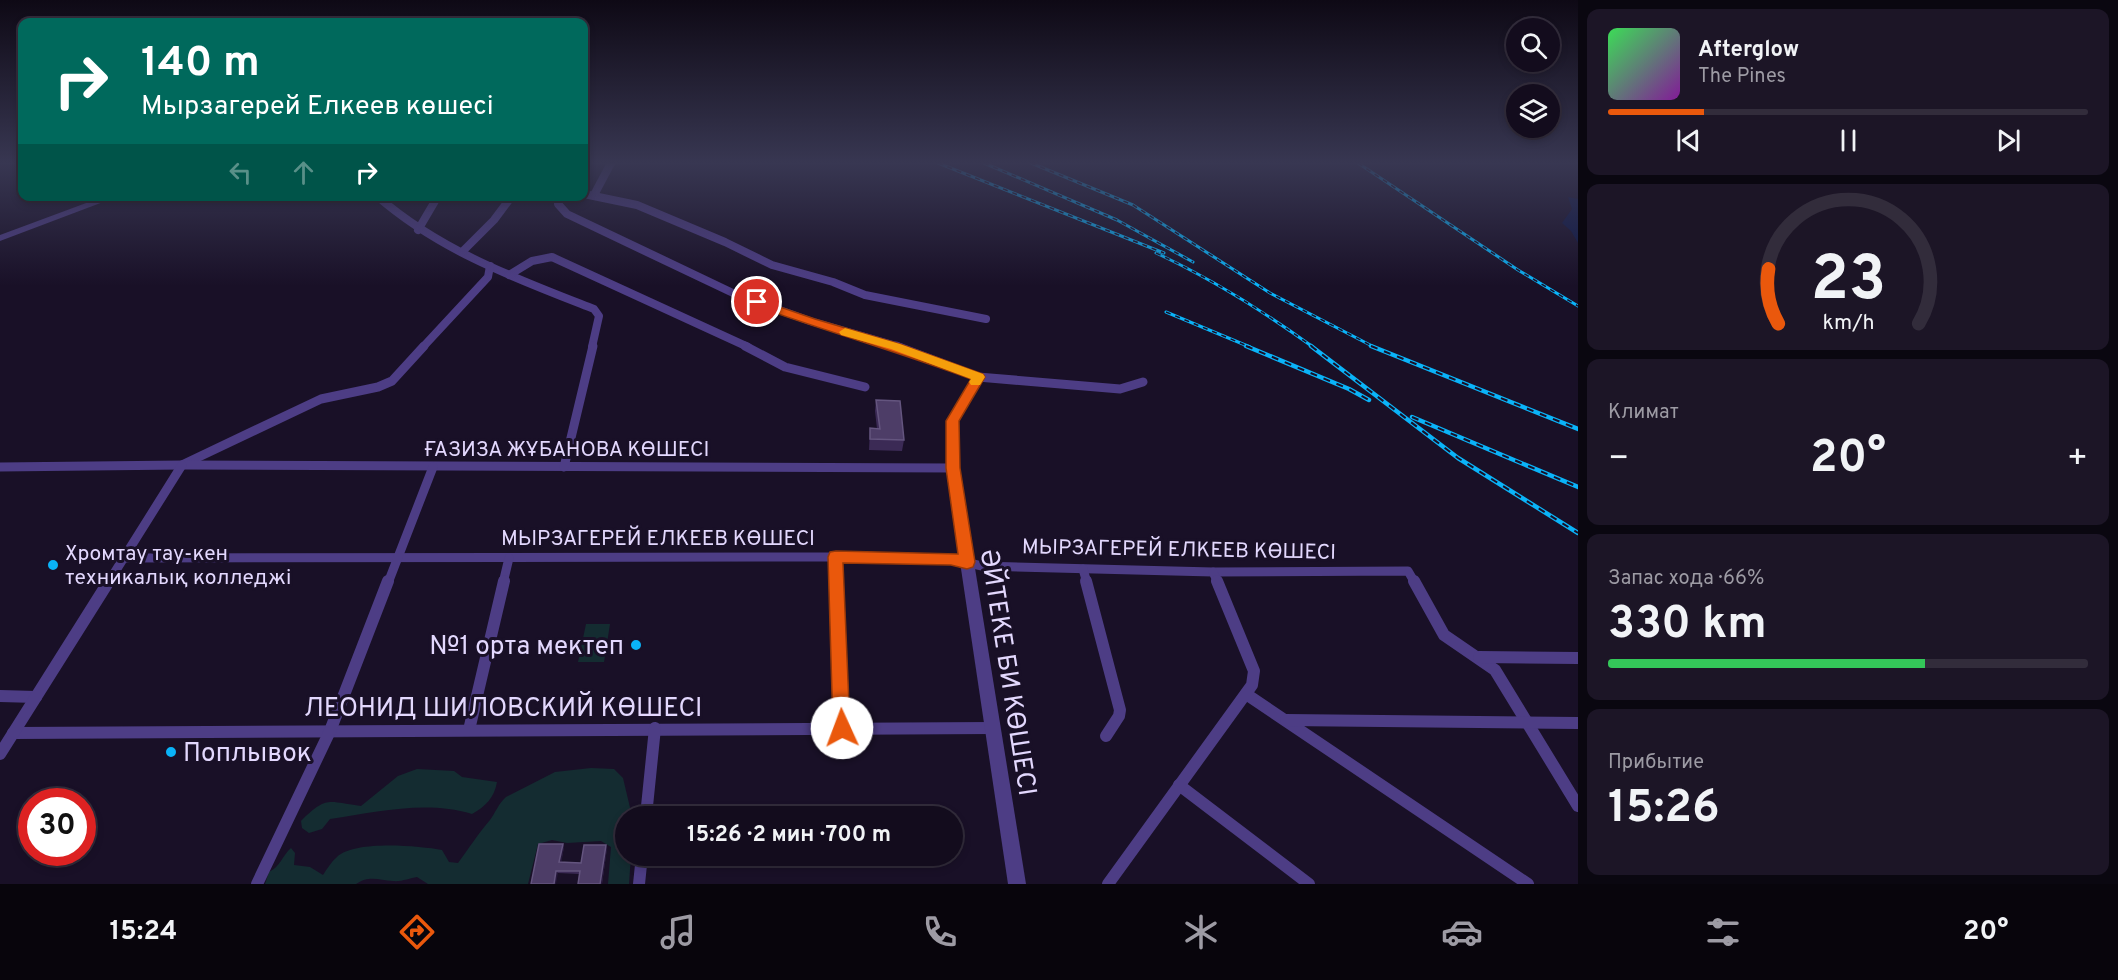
<!DOCTYPE html>
<html lang="ru">
<head>
<meta charset="utf-8">
<style>
  body { margin:0; font-family:Overpass,sans-serif; background:#1c1526; color:#f1f3f6; height:100vh; display:flex; flex-direction:column; font-size:22px; white-space:nowrap }
  * { box-sizing:border-box; margin:0 }
  p { font-size:20px; color:#9d9ba4 }
  .icon { flex:none; width:33px; height:33px; fill:none; stroke:currentColor; stroke-width:2; stroke-linecap:round; stroke-linejoin:round }
  .map { position:relative; flex:1; overflow:hidden }
  .side { display:flex; flex-direction:column; gap:9px; padding:9px; background:#0a0710; width:540px }
  .side>* { flex:none }
  .banner { position:absolute; left:18px; top:18px; width:570px; height:183px; border-radius:12px; box-shadow:0 3px 9px #0003,0 0 0 2px #322c3b; background:#00695c; color:#fff; overflow:hidden }
  .controls { position:absolute; left:1506px; top:18px; display:grid; gap:12px }
  .controls a { display:grid; place-items:center; width:54px; height:54px; border-radius:50%; background:#130c1d; box-shadow:0 3px 9px #0003,0 0 0 2px #322c3b; font-size:30px }
  .speed { position:absolute; left:18px; top:788px; display:flex; gap:12px; font-size:30px; font-weight:700; text-align:center }
  .speed>* { display:grid; place-content:center; width:78px; height:78px; border-radius:50%; background:#130c1d; box-shadow:0 3px 9px #0003,0 0 0 2px #322c3b; line-height:1 }
  .speed .limit { border:9px solid #d22; background:#fff; color:#111 }
  .pin { position:absolute; display:grid; place-items:center; width:51px; height:51px; color:#fff; margin:-26px; border:3px solid #fff; border-radius:50%; box-shadow:0 2px 6px #0007 }
  .me { position:absolute; width:66px; margin:-33px; rotate:358deg; stroke-linejoin:round; filter:drop-shadow(0 0 4px #0008) }
  .turn { display:flex; align-items:center; gap:21px; height:126px; padding:0 24px; font-size:27px }
  .turn .icon { width:78px; height:78px; stroke-width:2.5 }
  .turn b { display:block; font-size:42px; line-height:51px }
  .lanes { display:flex; align-items:center; height:57px; padding:0 24px; background:#0003; justify-content:center; gap:30px; direction:ltr }
  .lanes .off { opacity:.35 }
  .big { font-size:45px; font-weight:700; line-height:1.1 }
  .side .card { flex:1; display:flex; flex-direction:column; justify-content:center; gap:9px; min-width:0; padding:0 21px; border-radius:12px; background:#1c1526 }
  .side .dial { align-items:center; gap:0 }
  .dial svg { height:156px; overflow:visible; fill:none; stroke:#322c3b; stroke-width:7; stroke-linecap:round; text-anchor:middle }
  .dial text { fill:#f1f3f6; stroke:none }
  .song { display:flex; align-items:center; gap:18px }
  .cover { width:72px; height:72px; border-radius:9px; background:linear-gradient(135deg,hsl(130 70% 55%),hsl(290 70% 35%)) }
  .played { height:6px; border-radius:3px; background:linear-gradient(90deg,#ea580c 20%,#322c3b 20%) }
  .keys { display:flex; justify-content:space-around; direction:ltr }
  .heat { display:flex; justify-content:space-between; align-items:center; font-size:33px; direction:ltr }
  .charge { height:9px; border-radius:4px; background:linear-gradient(90deg,#34c759 66%,#322c3b 0) }
  .trip { position:absolute; left:615px; top:806px; width:348px; height:60px; border-radius:30px; background:#130c1d; box-shadow:0 3px 9px #0003,0 0 0 2px #322c3b; font-weight:700; line-height:60px; text-align:center }
  .menu { display:flex; height:96px; justify-content:space-around; align-items:center; background:#08050c; color:#9d9ba4 }
  .menu .icon { width:42px; height:42px }
  .menu .active { color:#ea580c }
  .menu b { font-size:27px; color:#f1f3f6 }
  main { display:flex; flex:1; min-height:0 }
  .map>svg:first-child { display:block }
</style>
</head>
<body>
<main>
<div class="map">
<svg width="1578" height="884" viewBox="0 0 1578 884">
  <rect width="100%" height="100%" fill="#191027"/>
  <g fill="#142c31">
    <polygon points="586,624 610,624 604,662 578,662"/>
    <path d="M591,768L614,769L623,778L632,816H626V855H631L629,884H608L611,847L601,841L567,843L552,840L538,844L528,884H428L417,877C410,878 401,882 393,881C379,880 369,875 356,884H265L269,872C280,867 282,856 291,848L295,853L294,865L310,867L323,875C327,869 331,862 337,857C355,840 418,846 442,850L449,862L458,863C469,848 478,834 490,820C496,812 498,804 506,797L555,772Z"/>
    <path d="M417,769L454,771L462,777L497,782C494,798 486,806 472,814C426,800 377,812 330,819L322,829L309,833L302,828L301,821C327,795 328,802 361,806L398,776Z"/>
  </g>
  <polygon fill="#0c1645" points="1568,197 1578,199 1578,243 1571,231 1562,223 1572,209"/>
  <g fill="none" stroke-linecap="round" stroke-linejoin="round">
    <g stroke="#4d3d85" stroke-width="8">
      <polyline points="584,194 637,205 725,242 772,265 833,282 865,295 986,319"/>
      <polyline points="594,195 611,163"/>
      <path d="M377,196C440,251 517,279 594,309L599,316L592,347"/>
      <polyline points="560,196 558,204 567,214 735,294 810,321 900,347"/>
      <polyline points="418,230 438,196"/>
      <polyline points="462,252 494,220 512,196"/>
      <polyline points="509,275 532,261 552,257 748,347"/>
      <polyline points="423,347 488,277 490,266"/>
    </g>
    <g stroke="#4d3d85" stroke-width="9">
      <polyline points="745,346 785,367 865,387"/>
      <polyline points="896,346 978,377 1120,389 1143,382"/>
      <polyline points="184,464 321,399 378,387 392,381 424,346"/>
      <polyline points="0,467 182,465 953,468"/>
      <polyline points="564,467 593,346"/>
      <polyline points="836,557 837,583"/>
      <polyline points="123,558 836,557 951,559 982,566 1213,572 1408,571 1415,583"/>
      <polyline points="967,562 953,468 952,421 978,377"/>
      <polyline points="1083,569 1087,583"/>
      <polyline points="1213,572 1218,583"/>
      <polyline points="108,583 182,465"/>
      <polyline points="388,583 433,467"/>
      <polyline points="503,583 509,558"/>
    </g>
    <g stroke="#4d3d85" stroke-width="12">
      <polyline points="837,581 841,728"/>
      <polyline points="1086,581 1120,710 1119,716 1106,736"/>
      <polyline points="1414,581 1444,635 1495,670 1578,806"/>
      <polyline points="1479,657 1578,658"/>
      <polyline points="1246,694 1528,884"/>
      <polyline points="0,696 36,697"/>
      <polyline points="1286,720 1578,723"/>
      <polyline points="469,730 504,581"/>
      <polyline points="13,733 993,728"/>
      <polyline points="0,754 109,581"/>
      <polyline points="1179,785 1309,884"/>
      <polyline points="646,816 655,728"/>
      <polyline points="257,884 330,731 388,581"/>
      <polyline points="639,884 642,855"/>
      <polyline points="1108,884 1252,685 1254,671 1217,581"/>
    </g>
    <g fill="#4d3d85" fill-rule="evenodd">
      <polygon points="105,196 119,196 0,241 0,235"/>
      <polygon points="967,556 972,558 974,562 1026,884 1008,884 960,562 962,558"/>
    </g>
    <defs>
      <g id="rail-far1">
        <polyline points="938,163 1164,253"/>
        <polyline points="984,163 1117,220 1193,262"/>
        <polyline points="1031,163 1133,205 1270,293 1374,347"/>
        <polyline points="1358,163 1518,270 1578,306"/>
        <path d="M1156,253C1212,279 1263,311 1313,347"/>
        <polyline points="1166,312 1250,347"/>
      </g>
      <g id="rail">
        <polyline points="1246,346 1349,389 1369,400"/>
        <polyline points="1311,346 1458,458 1578,533"/>
        <polyline points="1371,346 1578,429"/>
        <polyline points="1412,417 1578,487"/>
      </g>
    </defs>
    <use href="#rail-far1" stroke="#0ab3f8" stroke-width="3"/>
    <use href="#rail" stroke="#0ab3f8" stroke-width="4.5"/>
    <use href="#rail-far1" stroke="#191027" stroke-width="1.5" stroke-dasharray="5" stroke-linecap="butt"/>
    <use href="#rail" stroke="#191027" stroke-width="2" stroke-dasharray="7" stroke-linecap="butt"/>
  </g>
  <g fill="#3b2a55">
    <polygon points="876,400 904,440 902,451 869,450 870,428 877,429 875,411"/>
    <polygon points="563,844 564,847 561,862 581,863 607,848 602,884 578,884 579,874 558,873 531,884"/>
  </g>
  <g fill="#26183b">
    <polygon points="563,844 564,847 561,865 559,862"/>
    <polygon points="606,845 607,848 602,884 600,884"/>
    <polygon points="556,871 558,873 556,884 554,884"/>
  </g>
  <g fill="#4d3d67" stroke="#64557f" stroke-width="1.5">
    <polygon points="876,400 900,401 904,440 870,439 870,428 880,429"/>
    <polygon points="539,844 563,844 559,862 581,863 584,845 606,845 600,884 578,884 580,871 556,871 554,884 531,884"/>
  </g>
  <linearGradient id="sky" x2="0" y2="1"><stop stop-color="#0e0915"/><stop offset="0.57" stop-color="#383752"/><stop offset="1" stop-color="#383752" stop-opacity="0"/></linearGradient>
  <rect width="1578" height="286" fill="url(#sky)"/>
  <path fill="#ea580c" stroke="#983908" stroke-width="1.5" d="M757,299L815,319L900,344L983,374L985,377L959,421L960,468L975,562L973,567L967,569L951,565L843,563L850,728L848,734L842,737L835,734L833,728L828,557L830,552L836,551L958,554L946,468V421L971,379C899,352 825,331 753,305L751,302Z"/>
  <polygon fill="#f59e0b" points="845,328 900,344 983,374 985,377 980,385 971,385 969,382 971,379 891,349 841,335 839,332"/>
  <g fill="#0ab3f8" stroke="#191027" stroke-width="2">
    <circle cx="53" cy="565" r="6"/>
    <circle cx="636" cy="645" r="6"/>
    <circle cx="171" cy="752" r="6"/>
  </g>
  <g text-anchor="middle" stroke-width="6" stroke-linejoin="round" paint-order="stroke">
    <g font-size="21" fill="#e3d8fe" stroke="#191027">
      <text x="567" y="456">ҒАЗИЗА ЖҰБАНОВА КӨШЕСІ</text>
      <text x="658" y="545">МЫРЗАГЕРЕЙ ЕЛКЕЕВ КӨШЕСІ</text>
      <text transform="translate(1179 549) rotate(1)" y="7">МЫРЗАГЕРЕЙ ЕЛКЕЕВ КӨШЕСІ</text>
    </g>
    <g font-size="21" fill="#e3d8fe" stroke="#191027" text-anchor="start">
      <text x="65" y="560">Хромтау тау-кен<tspan x="65" dy="24">техникалық колледжі</tspan></text>
    </g>
    <g font-size="26" fill="#e3d8fe" stroke="#191027" text-anchor="end">
      <text x="624" y="654">№1 орта мектеп</text>
      <text x="183" y="761" text-anchor="start">Поплывок</text>
    </g>
    <g font-size="26" fill="#e3d8fe" stroke="#191027">
      <text transform="translate(1009 672) rotate(81)" y="9">ӘЙТЕКЕ БИ КӨШЕСІ</text>
      <text x="503" y="716">ЛЕОНИД ШИЛОВСКИЙ КӨШЕСІ</text>
    </g>
  </g>
</svg>
<div class="controls">
<a><svg class="icon" aria-label="search" viewBox="0 0 24 24"><circle cx="10" cy="10" r="6"/><path d="M15 15l6 6"/></svg></a>
<a><svg class="icon" aria-label="layers" viewBox="0 0 24 24"><path d="M12 4l9 5-9 5-9-5zM3 14l9 5 9-5"/></svg></a>
</div>
<div class="speed"><div class="limit">30</div></div>
<div class="pin" style="left:757px;top:302px;background:#d93025"><svg class="icon" aria-label="arrive" viewBox="0 0 24 24"><path d="M6 21V4h12l-3 4 3 4H6"/></svg></div>
<svg class="me" style="left:842px;top:728px" viewBox="-20 -20 40 40"><circle r="19" fill="#fff"/><path d="M0-13L10 11 0 6-10 11z" fill="#ea580c"/></svg>
<div class="trip">15:26 · 2 мин · 700 m</div>
<div class="banner">
<div class="turn"><svg class="icon" aria-label="right" viewBox="0 0 24 24"><path d="M7 20v-9h11M14 6l5 5-5 5"/></svg><div><b>140 m</b>Мырзагерей Елкеев көшесі</div></div>
<div class="lanes"><svg class="icon off" aria-label="left" viewBox="0 0 24 24"><path d="M17 20v-9H6M10 6l-5 5 5 5"/></svg><svg class="icon off" aria-label="ahead" viewBox="0 0 24 24"><path d="M12 20V5M6 11l6-6 6 6"/></svg><svg class="icon" aria-label="right" viewBox="0 0 24 24"><path d="M7 20v-9h11M14 6l5 5-5 5"/></svg></div>
</div>
</div>
<section class="side">
<div class="card">
<div class="song"><i class="cover"></i><div><b>Afterglow</b><p>The Pines</p></div></div>
<div class="played"></div>
<div class="keys"><svg class="icon" aria-label="previous" viewBox="0 0 24 24"><path d="M18 5L8 12l10 7zM5 5v14"/></svg><svg class="icon" aria-label="pause" viewBox="0 0 24 24"><path d="M8 5v14M16 5v14"/></svg><svg class="icon" aria-label="next" viewBox="0 0 24 24"><path d="M6 5l10 7-10 7zM19 5v14"/></svg></div>
</div>
<div class="card dial"><svg viewBox="0 0 100 80">
<path d="M14 69A42 42 0 1 1 86 69"/>
<path d="M14 69A42 42 0 0 1 9 41" stroke="#ea580c"/>
<text x="50" y="56" font-size="32" font-weight="700">23</text>
<text x="50" y="72" font-size="11">km/h</text>
</svg></div>
<div class="card"><p>Климат</p>
<div class="heat"><a>−</a><b class="big">20°</b><a>+</a></div>
</div>
<div class="card"><p>Запас хода · 66%</p><b class="big">330 km</b><div class="charge"></div></div>
<div class="card"><p>Прибытие</p><b class="big">15:26</b></div>
</section>
</main>
<nav class="menu">
<b>15:24</b>
<svg class="icon active" aria-label="directions" viewBox="0 0 24 24"><path d="M12 3l9 9-9 9-9-9zM9 14v-3h6M13 9l2 2-2 2"/></svg>
<svg class="icon" aria-label="music" viewBox="0 0 24 24"><path d="M9 18V5l10-2v13"/><circle cx="6" cy="18" r="3"/><circle cx="16" cy="16" r="3"/></svg>
<svg class="icon" aria-label="phone" viewBox="0 0 24 24"><path d="M5 4h4l2 5-3 2q2 4 5 5l2-3 5 2v4C11 20 4 13 5 4z"/></svg>
<svg class="icon" aria-label="climate" viewBox="0 0 24 24"><path d="M12 3v18M4 7l16 10M4 17L20 7"/></svg>
<svg class="icon" aria-label="car" viewBox="0 0 24 24"><path d="M5 17H2v-5l4-1 3-4h7l3 4 3 1v5h-3M9 17h6M6 11h13"/><circle cx="7" cy="17" r="2"/><circle cx="17" cy="17" r="2"/></svg>
<svg class="icon" aria-label="filters" viewBox="0 0 24 24"><path d="M4 7h16M4 17h16"/><circle cx="9" cy="7" r="2"/><circle cx="15" cy="17" r="2"/></svg>
<b>20°</b>
</nav>
</body>
</html>
